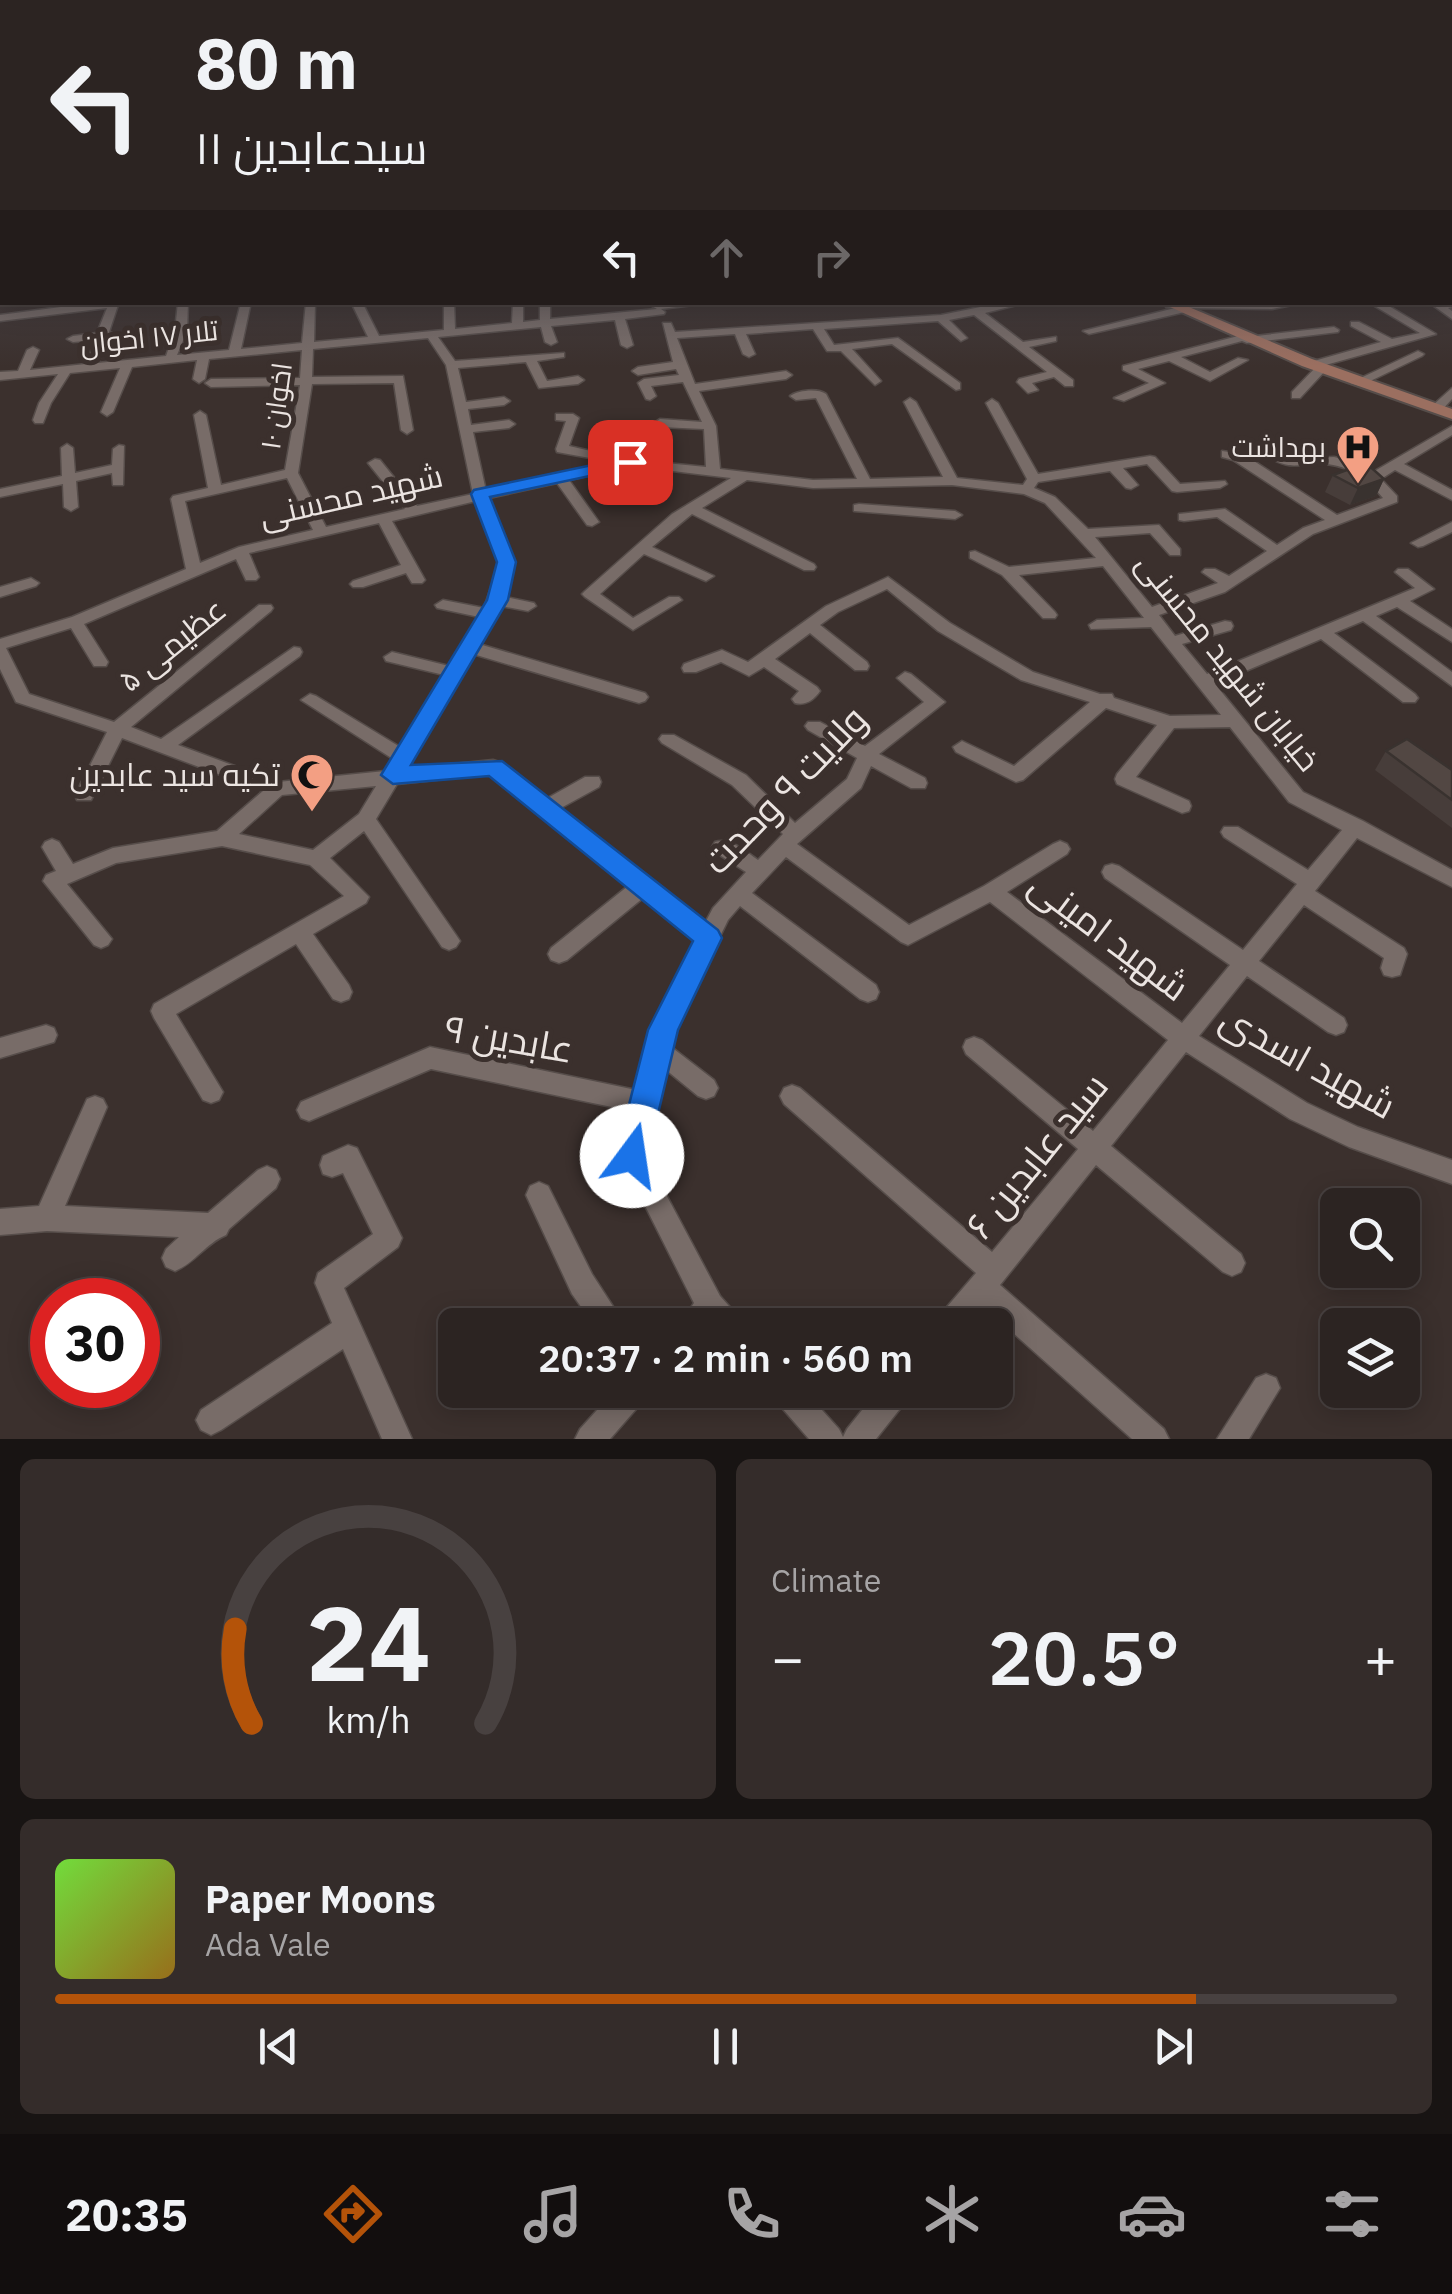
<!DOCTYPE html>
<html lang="en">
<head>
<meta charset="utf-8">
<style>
  body { margin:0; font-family:"IBM Plex Sans",Cairo,sans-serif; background:#342c2a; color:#f1f3f6; height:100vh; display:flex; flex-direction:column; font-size:38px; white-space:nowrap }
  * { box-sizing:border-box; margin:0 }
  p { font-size:32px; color:#a6a4a5 }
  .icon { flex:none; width:55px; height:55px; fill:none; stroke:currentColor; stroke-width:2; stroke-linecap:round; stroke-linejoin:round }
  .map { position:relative; height:1439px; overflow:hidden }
  .sheet { display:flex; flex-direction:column; gap:20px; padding:20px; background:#181413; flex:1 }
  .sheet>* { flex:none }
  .top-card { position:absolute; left:0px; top:0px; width:1452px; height:305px; box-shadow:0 5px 25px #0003,0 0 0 2px #484140; background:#2c2422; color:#f1f3f6; overflow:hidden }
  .buttons { position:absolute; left:1320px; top:1188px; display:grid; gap:20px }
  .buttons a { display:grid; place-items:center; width:100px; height:100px; border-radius:15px; background:#2c2422; box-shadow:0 5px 25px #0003,0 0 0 2px #484140; font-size:50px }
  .speed { position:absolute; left:30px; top:1278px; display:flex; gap:20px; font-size:50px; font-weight:700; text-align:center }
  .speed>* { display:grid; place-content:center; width:130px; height:130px; border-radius:50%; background:#2c2422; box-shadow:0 5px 25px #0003,0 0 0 2px #484140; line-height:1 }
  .speed .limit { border:15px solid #d22; background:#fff; color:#111 }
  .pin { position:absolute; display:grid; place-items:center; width:85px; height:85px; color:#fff; margin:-42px; border-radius:20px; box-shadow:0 5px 15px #0006 }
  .me { position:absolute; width:110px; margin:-55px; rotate:14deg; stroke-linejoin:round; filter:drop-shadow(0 0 8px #0008) }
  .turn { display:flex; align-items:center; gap:35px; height:210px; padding:0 30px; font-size:45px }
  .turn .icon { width:130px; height:130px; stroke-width:2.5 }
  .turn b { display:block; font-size:70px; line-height:85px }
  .lanes { display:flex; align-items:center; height:95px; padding:0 30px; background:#0003; justify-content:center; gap:50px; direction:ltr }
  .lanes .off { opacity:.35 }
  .big { font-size:75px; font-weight:600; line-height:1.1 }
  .sheet .widget { flex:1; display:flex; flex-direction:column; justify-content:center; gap:15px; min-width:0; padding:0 35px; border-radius:15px; background:#342c2a }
  .sheet .dial { align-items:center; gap:0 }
  .dial svg { height:260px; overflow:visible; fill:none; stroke:#484140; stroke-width:7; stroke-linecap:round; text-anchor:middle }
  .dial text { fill:#f1f3f6; stroke:none }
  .song { display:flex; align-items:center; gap:30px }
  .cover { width:120px; height:120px; border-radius:15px; background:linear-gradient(135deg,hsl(100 70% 55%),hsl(40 70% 35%)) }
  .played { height:10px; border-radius:5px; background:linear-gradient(90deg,#b45309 85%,#484140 85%) }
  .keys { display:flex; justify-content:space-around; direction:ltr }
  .heat { display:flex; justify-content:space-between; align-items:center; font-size:55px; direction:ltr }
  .sheet .tiles { flex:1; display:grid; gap:20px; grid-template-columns:1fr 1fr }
  .widget:last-child { grid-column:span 2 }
  .trip { position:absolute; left:438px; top:1308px; width:575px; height:100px; border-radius:15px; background:#2c2422; box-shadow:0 5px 25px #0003,0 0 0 2px #484140; font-weight:600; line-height:100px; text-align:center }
  .menu { display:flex; height:160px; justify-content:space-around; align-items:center; background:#120e0e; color:#a6a4a5 }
  .menu .icon { width:70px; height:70px }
  .menu .current { color:#b45309 }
  .menu b { font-size:45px; color:#f1f3f6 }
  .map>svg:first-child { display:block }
</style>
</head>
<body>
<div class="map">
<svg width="1452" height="1439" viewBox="0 0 1452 1439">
  <rect width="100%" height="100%" fill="#3b302d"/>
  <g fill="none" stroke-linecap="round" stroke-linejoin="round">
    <defs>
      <g id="street">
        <rect x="1450" y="165" width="2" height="4"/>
        <polygon points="0,185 2,186 2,190 0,191"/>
        <polygon points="1451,186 1452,186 1452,192 1450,191"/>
        <rect x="1450" y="202" width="2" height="6"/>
        <polygon points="1450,231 1452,232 1452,238 1450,237"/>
        <rect x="0" y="240" width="2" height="6"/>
        <rect x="0" y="256" width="2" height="6"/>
        <polygon points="1450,261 1452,262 1452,268 1450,267"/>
        <polygon points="1452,301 1452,307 1448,308 1452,311 1452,319 1434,306"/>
        <path d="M99,302H119L109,332L117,335L107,339L98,363L166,356L175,331L178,302H188L187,331L177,355L229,350L241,302H251L241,349L302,343L306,302L315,304L314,342L368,337L351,302H362L379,336L444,330V302H454L455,329L512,323L513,302H523V322L540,320V302H550V319L657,309L652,306L657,303L717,302L661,309L665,312L664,314L625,319L633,345L627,348L621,345L615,320L551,326L557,342L551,345L545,342L541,327L438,337L455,361L564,353V357L537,361L547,381L578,376L584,380L578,384L539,388L526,362L458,368L466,402L504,397L510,401L504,405L468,409L471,425L509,420L515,424L509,428L473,432L486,491L612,462L557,452L556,449L566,421L556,420V414H573L579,418L569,446L626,459L706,467L704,429L660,427L654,423L660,419L702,422L683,382L651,386L656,396L650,400L646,399L638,383L644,379L679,375L676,369L638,375L632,371L638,367L673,362L663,323H671L675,332L941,315L1005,302H1029L985,313L1023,342L1056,337V341L1029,347L1073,380V386H1065L1054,377L1032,383L1038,390L1028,393L1017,382L1019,379L1047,372L974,315L949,320L967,338L961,341L938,321L824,329L834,345L898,338L960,383V389L956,390L892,344L852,349L881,381L875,385L841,351H827L813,329L746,334L755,354L749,357L743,354L735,334L677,338L695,384L786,371L792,375L786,379L699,391L716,426L720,469L813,480L857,479L816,398L796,400L790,396C798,390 818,388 826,394L870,479L943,477L904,402L910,398L916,402L957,478L1023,485L1027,479L986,403L992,399L998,403L1038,474L1150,456L1155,457L1180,484L1225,481L1227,484L1220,488L1177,492L1172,491L1147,464L1123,468L1138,485L1131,489L1126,488L1110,471L1038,482L1034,488L1055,497L1088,529L1159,525L1180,549V555H1170L1150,533L1095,537L1152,607L1218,583L1202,572L1205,569H1215L1229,576L1267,551L1217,517L1184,521L1179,520V514L1225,509L1277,545L1303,528L1325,520L1233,460L1222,457V451L1243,454L1337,515L1383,498C1364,475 1343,462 1313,464C1297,465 1289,468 1274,460V454H1284L1291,459L1334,457L1351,461L1373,472L1452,426V435L1404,464L1452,490V500L1395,470L1381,479L1397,496V502L1313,534L1225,592L1159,615L1175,636L1225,621L1231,622L1233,626L1231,630L1182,644L1207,674L1415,588L1395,572L1398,569H1408L1434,589L1410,601L1452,629V642L1397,607L1376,616L1452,672V686L1363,621L1334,633L1415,694L1418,698L1415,702H1403L1321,639L1215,684L1303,792L1363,821L1452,870V887L1357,838L1315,891L1404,948L1407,954L1400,975L1392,977L1384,975L1381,968L1384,958L1304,905L1259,961L1344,1018L1347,1025L1344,1032L1336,1035L1328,1032L1247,976L1199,1036L1307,1103L1358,1127L1452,1160V1184L1349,1147L1290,1119L1186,1052L1111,1146L1241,1254L1245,1263L1241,1272L1232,1276L1223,1272L1096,1165L1000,1285L1164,1429L1169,1439H1132L983,1306L968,1325H936L940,1315L976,1273L784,1104L780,1096L784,1088L792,1085L800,1088L992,1252L1078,1149L966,1054L963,1047L966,1040L974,1037L982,1040L1093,1131L1168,1040L990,902L908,945L901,942L786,857L752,893L876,985L879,992L876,999L868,1002L860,999L740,906L728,920L674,1030L670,1046L714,1080L718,1088L714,1096L706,1099L698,1096L665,1069L645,1155L720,1296L737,1315L741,1325H679L694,1303L620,1156L631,1111L431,1069L309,1121L301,1118L297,1110L301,1102L430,1047L636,1090L652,1029L696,941L643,898L567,960L559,963L551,960L548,954L551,948L628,886L489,774L397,784L376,819L456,935L460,941L456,947L449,950L442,947L364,831L330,858L369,897L366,903L313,934L349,985L352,992L349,999L341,1002L333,999L296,944L176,1014L223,1092L219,1100L211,1103L203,1100L154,1018L151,1011L154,1004L344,896L310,865L222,846L116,863L67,884L112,939L108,945L101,948L94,945L43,881L46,875L56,871L42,847L45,842L52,839L59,842L73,864L113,848L217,831L263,791L122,738L91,800H77L75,795L107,732L16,702L0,669V639L72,617L186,569L171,499L173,496L208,488L194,415L200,411L206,415L221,485L285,470L300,385L211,387L205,383L211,379L300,378L302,350L209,359L205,379L199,383L193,379L197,360L132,367L113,412L107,416L101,412L120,368L70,373L51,403L43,423H35L33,420L39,403L58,374L0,380V372L18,371L27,350L33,347L39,350L30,370L86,364L95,340L73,342L67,339L73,336L97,333L107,308L0,321V315ZM428,338L446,365L473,494L417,506L380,460L375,459L368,463L405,509L326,527L298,473L312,384L394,383L401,430L407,434L413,430L403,376L312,377L313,349ZM631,466L731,478L672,514L585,591L582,594L585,597L633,630L682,600L679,597H669L633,618L600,594L644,554L701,579L706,581L714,576L652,547L692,514L804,570H814L816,567L814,564L702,508L747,480L813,488L952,485L1024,494L1045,503L1096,558L1009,567L975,551L970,552V558L1002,575L1043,618H1055L1057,615L1055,612L1019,575L1103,566L1144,618L1097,620L1089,625L1091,629L1151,627L1221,715L1170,716L1114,698L1112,694H1100L1033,672L950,623L888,577L826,606L748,662L722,650L684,664L682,668L684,672H696L721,662L749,676L764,667L799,691L792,699L795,703C805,706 814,700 820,691L817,687L775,659L810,633L855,670H867L869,666L867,662L820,625L838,612L887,589L938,631L1021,680L1090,702L1014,766L962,741L953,747L956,752L1016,782L1023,780L1106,708L1157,725L1117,774L1115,779L1117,784L1182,813L1189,811L1191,806L1189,801L1136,777L1174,728L1230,727L1289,802L1342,830L1308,870L1238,827H1224L1221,832L1224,837L1297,884L1243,950L1119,866L1112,864L1105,866L1102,872L1105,878L1230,965L1182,1023L1007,892L1067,854L1070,849L1067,844L1060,841L1053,844L984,886L909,925L797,844L861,788L871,766L911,788H925L927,783L925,778L879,754L945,702L911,674L905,672L897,678L924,702L865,746L820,722H808L805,726L808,730L857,758L847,779L795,823L746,775L674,735H662L659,739L662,743L732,785L783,834L758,860C746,852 730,837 715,842L712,847L715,852L746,872L713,908L705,923L559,809L599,787L601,782L599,777H585L546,799L499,762L493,760L405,769L473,654L639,703L645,701L648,697L645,693L479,644L501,606L528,611L536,606L534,603L506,597L514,562L489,498L557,483L587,525L592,526L599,522L569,480ZM287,478L313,530L239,547L200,563L185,501ZM476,501L500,562L484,608L443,600L435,605L437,608L479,617L449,666L392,652L384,657L386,661L444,675L400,747L316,696L310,694L301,700L393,759L385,771L278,782L178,745L300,656L302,652L300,648L294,647L161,739L131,727L271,611L273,608L271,605H259L114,722L29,694L6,648L71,628L94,666H106L108,662L84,624L236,559L246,580H256L259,577L249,553L379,523L401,565L353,581L350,584L353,587H363L406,573L412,583H422L425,580L392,521ZM376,786L359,814L313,850L239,834L282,795Z"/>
        <polygon points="1167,302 1307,302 1272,309 1185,308 1185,312 1089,334 1083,331 1175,308 1166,307"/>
        <polygon points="1368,302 1382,302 1436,334 1322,366 1327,369 1325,371 1300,398 1292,398 1292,392 1316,367 1307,367 1307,363 1381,342 1351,326 1351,322 1359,322 1392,339 1420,333"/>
        <polygon points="1334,327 1339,330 1338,332 1247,343 1242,341 1181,357 1210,372 1238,358 1248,360 1210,381 1169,361 1138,369 1165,383 1124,401 1114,398 1149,383 1123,370 1123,366 1242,335 1247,337"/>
        <polygon points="1418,351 1424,354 1422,356 1360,386 1350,383"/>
        <polygon points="1452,388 1452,399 1440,412 1432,412 1432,406"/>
        <polygon points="67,444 73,448 75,473 112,465 113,449 119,445 124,446 123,485 113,485 112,473 76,481 78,507 71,511 64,507 63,484 0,497 0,489 62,476 61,448"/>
        <polygon points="859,504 955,511 962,515 955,519 854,511 854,505"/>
        <polygon points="1452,522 1452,532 1423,546 1418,547 1411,543"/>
        <polygon points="31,578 39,583 36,586 0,597 0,587"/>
        <polygon points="46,1025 54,1028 57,1035 54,1042 0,1058 0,1038"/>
        <path d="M95,1096L103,1099L107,1107L65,1206L208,1213L258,1170L267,1166L276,1170L280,1179L276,1188L229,1229L226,1235C206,1243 195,1263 175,1271L166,1267L162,1258L166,1249L179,1237L47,1231L0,1235V1209L39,1206L87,1099Z"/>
        <polygon points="348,1145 357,1148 402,1238 398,1247 344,1288 412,1439 382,1439 343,1349 221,1430 211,1435 201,1430 196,1420 201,1410 332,1323 315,1283 318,1273 373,1234 343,1173 332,1177 323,1174 320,1165 323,1156"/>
        <polygon points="539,1182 548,1186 592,1274 625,1325 594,1325 572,1294 526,1195 530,1186"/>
        <polygon points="1266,1374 1276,1378 1280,1388 1249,1439 1217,1439 1256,1378"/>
        <polygon points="615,1390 648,1390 644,1400 610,1439 575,1439 580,1429"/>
        <polygon points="771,1390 804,1390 839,1429 843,1437 847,1429 878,1390 911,1390 907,1400 876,1439 809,1439 775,1400"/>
      </g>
      <polygon id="secondary" points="1159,302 1177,302 1312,359 1452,409 1452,419 1302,366"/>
      <polygon id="primary" points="2,206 2,216 0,217 0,207"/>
    </defs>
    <use href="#street" stroke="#564d4a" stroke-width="3"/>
    <use href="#secondary" stroke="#564d4a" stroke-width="4"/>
    <use href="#primary" stroke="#564d4a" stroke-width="4"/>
    <use href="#street" fill="#786c68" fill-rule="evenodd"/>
    <use href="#secondary" fill="#9b6f60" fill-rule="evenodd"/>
    <use href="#primary" fill="#be7358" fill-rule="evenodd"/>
  </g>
  <g fill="#473d3a">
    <polygon points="1333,475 1384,479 1376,496 1350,505 1325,492"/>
    <polygon points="1386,751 1452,770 1452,828 1375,770"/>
  </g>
  <polygon fill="#39322f" points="1384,479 1376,496 1350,505 1358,488"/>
  <g fill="#524743" stroke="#39322f" stroke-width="2.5">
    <polygon points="1366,463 1384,479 1358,488 1333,475"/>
    <polygon points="1407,739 1452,770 1452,800 1386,751"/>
  </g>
  <linearGradient id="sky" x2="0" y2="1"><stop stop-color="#201a19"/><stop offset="0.45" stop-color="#4f4e57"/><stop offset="1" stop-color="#4f4e57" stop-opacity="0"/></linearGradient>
  <rect width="1452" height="367" fill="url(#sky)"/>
  <polygon fill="#1a73e8" stroke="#114b97" stroke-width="2.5" points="630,457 637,458 637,466 490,497 516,562 508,600 411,765 502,761 718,930 722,938 678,1030 648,1156 644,1168 632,1172 621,1168 616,1156 648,1030 693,941 489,776 393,784 381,775 487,600 497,562 471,494 474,490"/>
  <defs>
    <symbol id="hospital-pin" viewBox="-11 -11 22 30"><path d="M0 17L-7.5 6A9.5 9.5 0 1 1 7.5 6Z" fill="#f39f83" stroke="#3b302d"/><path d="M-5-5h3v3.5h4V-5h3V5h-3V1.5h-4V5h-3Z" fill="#111"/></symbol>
    <symbol id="mosque-pin" viewBox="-11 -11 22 30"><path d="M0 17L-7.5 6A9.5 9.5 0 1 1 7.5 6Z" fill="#f39f83" stroke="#3b302d"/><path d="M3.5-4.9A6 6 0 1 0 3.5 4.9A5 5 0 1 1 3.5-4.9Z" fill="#111"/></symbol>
  </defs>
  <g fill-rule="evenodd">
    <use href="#hospital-pin" x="1333" y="422" width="50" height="68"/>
    <use href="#mosque-pin" x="287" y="750" width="50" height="68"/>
  </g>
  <g text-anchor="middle" stroke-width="10" stroke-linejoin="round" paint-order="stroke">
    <g font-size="28" fill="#ebe4e1" stroke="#3b302d">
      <text transform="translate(149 337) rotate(-6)" y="10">تلار ۱۷ اخوان</text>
      <text transform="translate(276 406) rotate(-82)" y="10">اخوان ۱۰</text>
    </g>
    <g font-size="28" fill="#ebe4e1" stroke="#3b302d" text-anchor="end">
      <text x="1326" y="457">بهداشت</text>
    </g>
    <g font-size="32" fill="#ebe4e1" stroke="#3b302d">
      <text transform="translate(351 496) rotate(-13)" y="11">شهید محسنی</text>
      <text transform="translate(172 645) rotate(-39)" y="11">عظیمی ۵</text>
      <text transform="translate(1228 662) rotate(51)" y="11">خیابان شهید محسنی</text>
    </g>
    <g font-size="32" fill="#ebe4e1" stroke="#3b302d" text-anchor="end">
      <text x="280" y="786">تکیه سید عابدین</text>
    </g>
    <g font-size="38" fill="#ebe4e1" stroke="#3b302d">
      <text transform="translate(785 790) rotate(-46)" y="13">ولایت ۹ وحدت</text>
      <text transform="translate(1109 936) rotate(37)" y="13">شهید امینی</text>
      <text transform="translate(509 1039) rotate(10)" y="13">عابدین ۹</text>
      <text transform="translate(1308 1062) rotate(29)" y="13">شهید اسدی</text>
      <text transform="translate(1037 1156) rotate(-51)" y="13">سید عابدین ۶</text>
    </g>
  </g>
</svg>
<div class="buttons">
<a><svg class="icon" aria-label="search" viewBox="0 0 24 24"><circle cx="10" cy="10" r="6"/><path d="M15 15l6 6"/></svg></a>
<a><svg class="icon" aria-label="layers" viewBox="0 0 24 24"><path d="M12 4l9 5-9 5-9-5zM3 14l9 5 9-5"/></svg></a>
</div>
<div class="speed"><div class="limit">30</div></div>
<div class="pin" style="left:630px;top:462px;background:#d93025"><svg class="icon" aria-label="arrive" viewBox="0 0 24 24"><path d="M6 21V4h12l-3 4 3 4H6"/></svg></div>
<svg class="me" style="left:632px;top:1156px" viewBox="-20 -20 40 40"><circle r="19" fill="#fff"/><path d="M0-13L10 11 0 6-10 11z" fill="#1a73e8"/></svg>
<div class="trip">20:37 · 2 min · 560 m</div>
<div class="top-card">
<div class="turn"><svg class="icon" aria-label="left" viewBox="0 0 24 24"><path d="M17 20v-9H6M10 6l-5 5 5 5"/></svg><div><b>80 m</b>سیدعابدین ۱۱</div></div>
<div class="lanes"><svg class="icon" aria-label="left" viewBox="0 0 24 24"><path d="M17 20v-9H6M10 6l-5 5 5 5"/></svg><svg class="icon off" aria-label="ahead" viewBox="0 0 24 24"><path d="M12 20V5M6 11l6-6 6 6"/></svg><svg class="icon off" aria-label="right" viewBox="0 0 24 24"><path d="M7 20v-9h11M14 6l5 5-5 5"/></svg></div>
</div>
</div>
<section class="sheet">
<div class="tiles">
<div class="widget dial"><svg viewBox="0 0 100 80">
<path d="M14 69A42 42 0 1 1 86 69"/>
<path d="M14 69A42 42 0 0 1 9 40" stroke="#b45309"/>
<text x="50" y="56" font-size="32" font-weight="700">24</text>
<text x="50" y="72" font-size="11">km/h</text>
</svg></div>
<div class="widget"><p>Climate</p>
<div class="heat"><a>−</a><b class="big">20.5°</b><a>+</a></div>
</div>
<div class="widget">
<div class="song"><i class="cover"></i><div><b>Paper Moons</b><p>Ada Vale</p></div></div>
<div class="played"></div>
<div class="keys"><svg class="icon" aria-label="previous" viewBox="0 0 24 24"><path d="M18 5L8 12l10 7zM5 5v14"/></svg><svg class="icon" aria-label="pause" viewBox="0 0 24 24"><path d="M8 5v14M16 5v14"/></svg><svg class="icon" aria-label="next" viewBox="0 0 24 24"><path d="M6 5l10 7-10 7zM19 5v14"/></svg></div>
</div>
</div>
</section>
<nav class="menu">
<b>20:35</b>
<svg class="icon current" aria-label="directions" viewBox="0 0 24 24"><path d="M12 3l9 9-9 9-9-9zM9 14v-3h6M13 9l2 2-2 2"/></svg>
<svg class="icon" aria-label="music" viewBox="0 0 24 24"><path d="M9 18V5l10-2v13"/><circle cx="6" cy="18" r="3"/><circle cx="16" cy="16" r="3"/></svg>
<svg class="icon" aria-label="phone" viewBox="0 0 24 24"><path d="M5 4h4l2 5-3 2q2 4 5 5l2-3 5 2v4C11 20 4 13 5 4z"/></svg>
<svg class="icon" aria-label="climate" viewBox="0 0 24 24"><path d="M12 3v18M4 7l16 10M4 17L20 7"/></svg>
<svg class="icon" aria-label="car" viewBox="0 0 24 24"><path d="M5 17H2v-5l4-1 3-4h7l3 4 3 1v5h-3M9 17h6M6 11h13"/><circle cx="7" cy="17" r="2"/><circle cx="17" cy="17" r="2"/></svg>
<svg class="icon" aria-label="filters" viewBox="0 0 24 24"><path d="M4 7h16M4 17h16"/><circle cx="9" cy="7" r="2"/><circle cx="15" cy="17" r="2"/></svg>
</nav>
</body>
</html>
